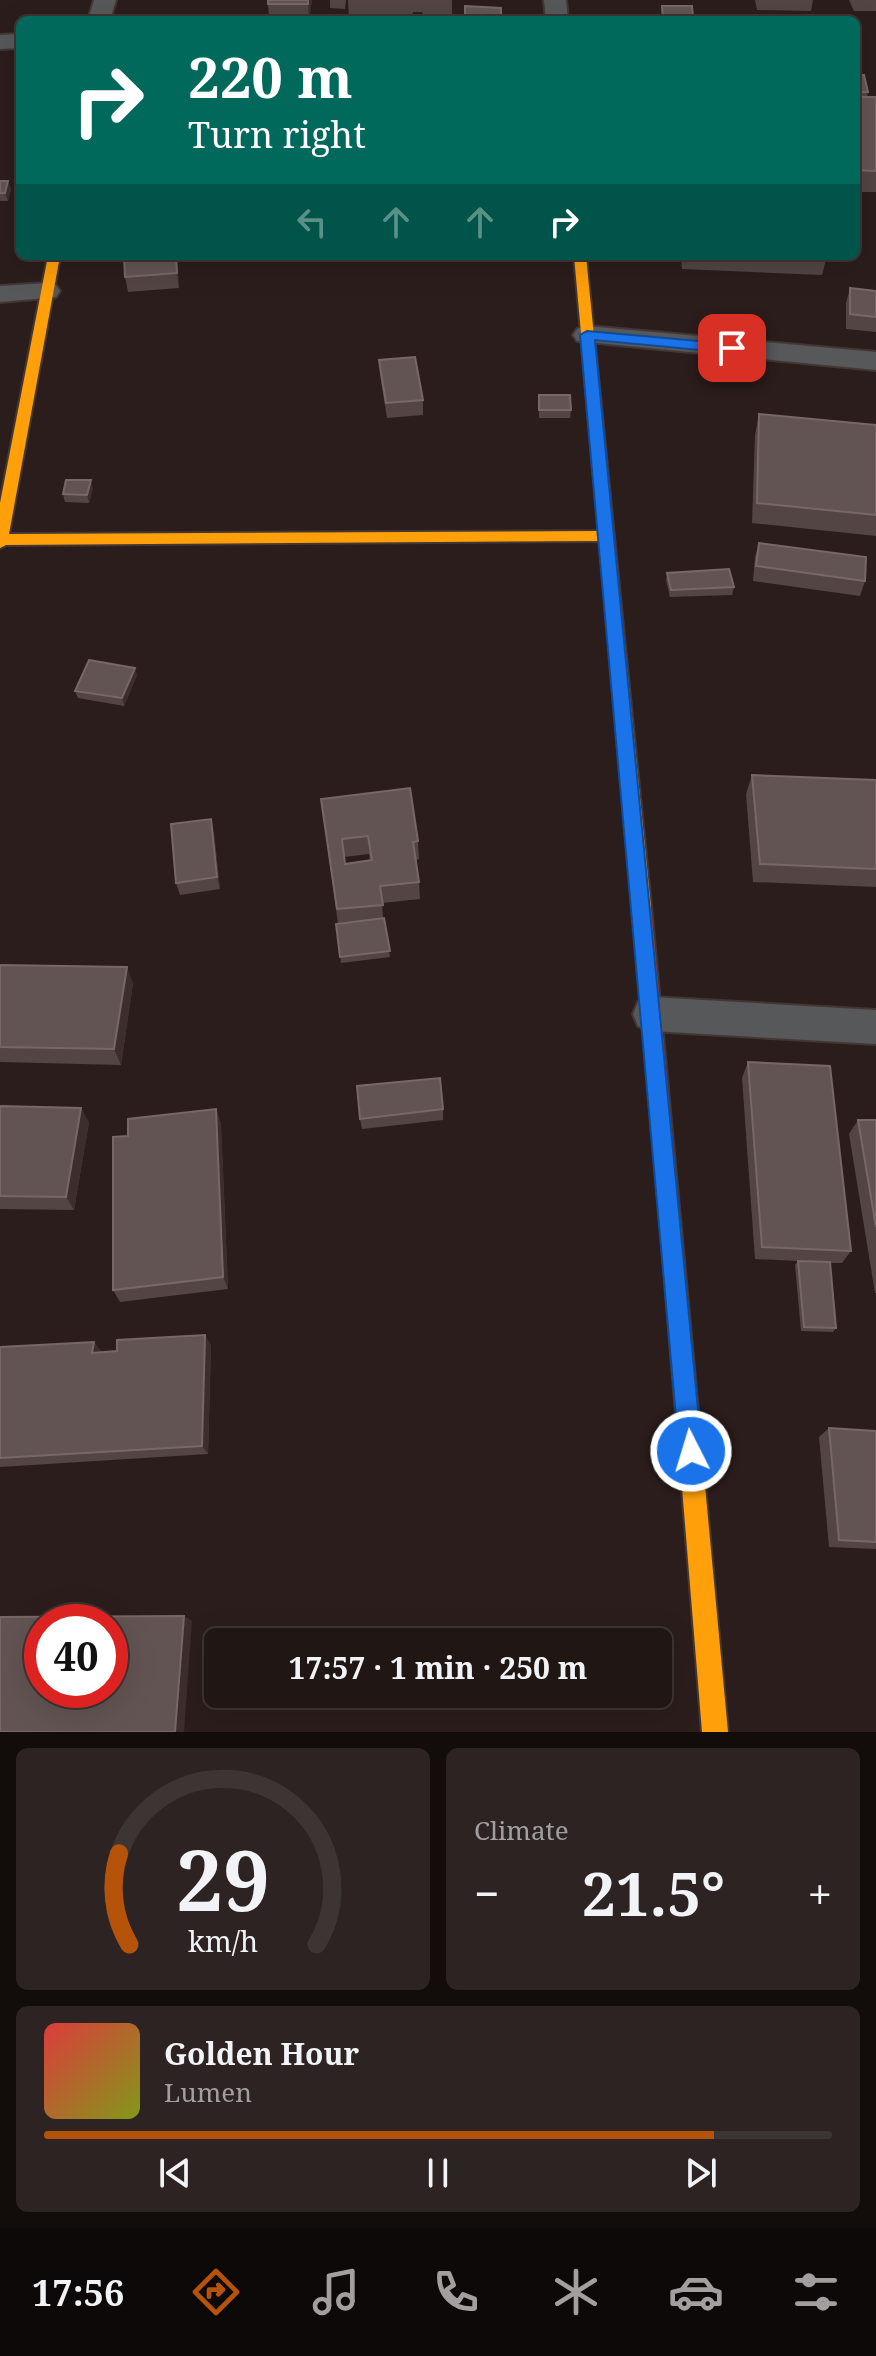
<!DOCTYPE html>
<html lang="en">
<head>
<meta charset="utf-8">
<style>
  body { margin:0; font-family:"Noto Serif",serif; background:#2d2322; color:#f1f3f6; height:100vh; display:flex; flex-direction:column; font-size:30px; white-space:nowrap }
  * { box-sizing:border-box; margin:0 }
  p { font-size:26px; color:#a29fa0 }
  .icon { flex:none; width:44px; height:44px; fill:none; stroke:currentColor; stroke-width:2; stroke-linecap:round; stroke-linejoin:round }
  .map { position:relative; height:1732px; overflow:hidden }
  .details { display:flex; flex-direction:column; gap:16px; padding:16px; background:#120c0b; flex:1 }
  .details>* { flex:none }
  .top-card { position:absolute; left:16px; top:16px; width:844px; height:244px; border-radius:12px; box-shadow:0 8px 32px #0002,0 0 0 2px #3d3534; background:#00695c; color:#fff; overflow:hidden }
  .speed { position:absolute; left:24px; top:1604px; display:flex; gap:16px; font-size:40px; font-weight:700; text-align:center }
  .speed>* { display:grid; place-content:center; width:104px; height:104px; border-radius:50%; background:#201614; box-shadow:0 8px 32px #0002,0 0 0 2px #3d3534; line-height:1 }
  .speed .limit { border:12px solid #d22; background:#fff; color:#111 }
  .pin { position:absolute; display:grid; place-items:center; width:68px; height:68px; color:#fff; margin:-34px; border-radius:16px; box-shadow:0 4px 12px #0006 }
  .me { position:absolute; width:88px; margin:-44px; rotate:355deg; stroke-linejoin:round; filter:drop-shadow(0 0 6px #0008) }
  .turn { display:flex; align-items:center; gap:28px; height:168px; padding:0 40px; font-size:36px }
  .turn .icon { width:104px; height:104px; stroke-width:2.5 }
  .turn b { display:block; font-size:56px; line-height:68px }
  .lanes { display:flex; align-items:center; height:76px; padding:0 40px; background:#0003; justify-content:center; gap:40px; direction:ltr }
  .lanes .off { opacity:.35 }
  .big { font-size:60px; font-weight:700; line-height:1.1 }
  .details .widget { flex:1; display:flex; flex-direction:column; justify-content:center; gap:12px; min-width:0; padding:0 28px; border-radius:12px; background:#2d2322 }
  .details .dial { align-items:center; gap:0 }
  .dial svg { height:208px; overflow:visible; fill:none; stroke:#3d3534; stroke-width:7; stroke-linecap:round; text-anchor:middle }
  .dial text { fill:#f1f3f6; stroke:none }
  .song { display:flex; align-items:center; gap:24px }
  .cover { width:96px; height:96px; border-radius:12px; background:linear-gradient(135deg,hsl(0 70% 55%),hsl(70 70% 35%)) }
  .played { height:8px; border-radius:4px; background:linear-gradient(90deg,#b45309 85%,#3d3534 85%) }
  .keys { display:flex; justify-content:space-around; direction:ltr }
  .heat { display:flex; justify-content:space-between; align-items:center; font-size:44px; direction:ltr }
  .details .tiles { flex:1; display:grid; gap:16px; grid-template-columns:1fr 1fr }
  .widget:last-child { grid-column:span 2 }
  .trip { position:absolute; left:204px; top:1628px; width:468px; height:80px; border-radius:12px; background:#201614; box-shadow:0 8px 32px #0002,0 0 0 2px #3d3534; font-weight:700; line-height:80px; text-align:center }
  .menu { display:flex; height:128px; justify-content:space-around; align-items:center; background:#0d0908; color:#a29fa0 }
  .menu .icon { width:56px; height:56px }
  .menu .selected { color:#b45309 }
  .menu b { font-size:36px; color:#f1f3f6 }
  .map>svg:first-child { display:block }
</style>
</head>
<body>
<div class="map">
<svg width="876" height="1732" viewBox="0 0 876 1732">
  <rect width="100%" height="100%" fill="#2b1d1b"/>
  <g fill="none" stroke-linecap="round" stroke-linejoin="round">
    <defs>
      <g id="street">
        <polygon points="94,0 116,0 110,20 88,20"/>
        <polygon points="544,0 566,0 568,20 546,20"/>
        <polygon points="20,34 20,48 0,49 0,35"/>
        <polygon points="47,283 56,285 60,291 56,297 0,302 0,286"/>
        <polygon points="587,326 876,352 876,370 577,341 573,335 577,329"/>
        <polygon points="652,997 876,1010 876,1044 652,1031 638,1026 633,1014 638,1002"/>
      </g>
      <g id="slow">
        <polygon points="48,256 60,256 9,534 599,531 574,256 586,256 651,907 648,913 642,915 636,913 633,907 600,541 6,545 0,548 0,503"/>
        <polygon points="670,1208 677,1211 680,1218 728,1732 702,1732 660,1218 663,1211"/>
      </g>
      <polygon id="jam" points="642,899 648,901 651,907 680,1218 677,1225 670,1228 663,1225 660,1218 633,907 636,901"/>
    </defs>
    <use href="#street" stroke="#433736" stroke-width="4"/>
    <use href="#slow" stroke="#433736" stroke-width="4"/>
    <use href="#jam" stroke="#433736" stroke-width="4"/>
    <use href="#street" fill="#565859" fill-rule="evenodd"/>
    <use href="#slow" fill="#ff9f0a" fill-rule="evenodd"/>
    <use href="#jam" fill="#e5322d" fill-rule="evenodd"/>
  </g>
  <g fill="#524544" fill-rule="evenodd">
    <polygon points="312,0 309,19 281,19 269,17 268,4"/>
    <polygon points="330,0 346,0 345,9 330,8"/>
    <polygon points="348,0 452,0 452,15 424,16 422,12 413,12 412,20 349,20"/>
    <polygon points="755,0 813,0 811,11 757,10"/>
    <polygon points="849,0 876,0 876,11 854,11"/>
    <polygon points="465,6 501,8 501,20 464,20"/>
    <polygon points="662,6 692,6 693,20 661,20"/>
    <polygon points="856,75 868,92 867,97 876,97 876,192 856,192"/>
    <polygon points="0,181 8,181 11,189 8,201 0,201"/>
    <polygon points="176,256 179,288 128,292 125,277"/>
    <polygon points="681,256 827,256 822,275 682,269"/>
    <polygon points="850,288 876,291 876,332 846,329 846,303"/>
    <polygon points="379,360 423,400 423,415 387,418 380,375"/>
    <polygon points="539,395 571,410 570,418 539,418"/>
    <polygon points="759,414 876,425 876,536 752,523 755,435"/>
    <polygon points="93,488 89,503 65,502 63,494"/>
    <polygon points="759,543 865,581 860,596 753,581 755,557"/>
    <polygon points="667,573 734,587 732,595 670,597 666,580"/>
    <polygon points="137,675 124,706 78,698 75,691"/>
    <polygon points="752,775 876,780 876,887 753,882 746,794"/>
    <path d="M321,799L418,841L419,859L416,860L419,882L420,899L382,903L383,918L390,957L341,963L336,924H338ZM369,854L370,861L345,864L344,857Z"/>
    <polygon points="214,832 220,889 180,895 176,883"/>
    <polygon points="0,965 133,983 121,1065 0,1062"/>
    <polygon points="748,1062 851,1251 842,1263 830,1263 836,1328 833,1332 801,1331 795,1265 798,1261 755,1259 742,1078"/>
    <polygon points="0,1106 89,1122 74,1210 0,1209"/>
    <polygon points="216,1109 221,1124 228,1289 120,1302 113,1290 128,1136"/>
    <polygon points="443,1109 443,1120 362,1129 360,1119"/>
    <polygon points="858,1120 876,1120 876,1293 875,1293 849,1134"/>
    <polygon points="211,1345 208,1454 0,1467 0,1347 102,1353"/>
    <polygon points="829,1428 876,1431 876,1549 829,1547 819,1437"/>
  </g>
  <g fill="#3c2e2d">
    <polygon points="308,0 312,0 309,19 308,4"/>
    <polygon points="8,181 11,189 8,201 5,193"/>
    <polygon points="176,256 178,267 179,288 177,273"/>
    <polygon points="91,480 93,488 89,503 87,495"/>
    <polygon points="135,668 137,675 124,706 122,698"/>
    <polygon points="211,819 214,832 220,889 217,877"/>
    <polygon points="127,967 133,983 121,1065 114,1049"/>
    <polygon points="81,1108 89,1122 74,1210 66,1197"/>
    <polygon points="216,1109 221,1124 228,1289 223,1277"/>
    <polygon points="205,1335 211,1345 208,1454 202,1446"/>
    <polygon points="94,1342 102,1352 92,1353"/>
    <polygon points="184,1616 192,1621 184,1732 175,1732"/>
  </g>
  <g fill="#625453" stroke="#776866" stroke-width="2" fill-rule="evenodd">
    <rect x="268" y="0" width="40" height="4"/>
    <polygon points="465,6 501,8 501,17 465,16"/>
    <polygon points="662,6 692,6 693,18 663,18"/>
    <polygon points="224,16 280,17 280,20 223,20"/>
    <polygon points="856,75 864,75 868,92 856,92"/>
    <polygon points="856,97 876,97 876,171 856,170"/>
    <polygon points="0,181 8,181 5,193 0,193"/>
    <polygon points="124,256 176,256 177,273 125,277"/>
    <polygon points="850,288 876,291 876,317 850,314"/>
    <polygon points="415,357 423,400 386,403 379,360"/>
    <polygon points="539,395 570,395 571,410 539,410"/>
    <polygon points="759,414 876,425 876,515 757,503"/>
    <polygon points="66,480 91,480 87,495 63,494"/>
    <polygon points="759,543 866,557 865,581 756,566"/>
    <polygon points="729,569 734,587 671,590 667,573"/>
    <polygon points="89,660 135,668 122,698 75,691"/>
    <polygon points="752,775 876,780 876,869 760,864"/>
    <path d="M410,788L418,841L413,842L419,882L380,886L383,905L337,909L321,799ZM368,836L372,860L345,864L342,839Z"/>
    <polygon points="211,819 217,877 176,883 171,824"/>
    <polygon points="384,918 390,951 340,957 336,924"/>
    <polygon points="0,965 127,967 114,1049 0,1047"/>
    <polygon points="748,1062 830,1066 851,1251 762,1247"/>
    <polygon points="440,1078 443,1109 360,1119 357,1086"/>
    <polygon points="0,1106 81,1108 66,1197 0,1196"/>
    <polygon points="216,1109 223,1277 113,1290 113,1137 128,1136 128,1119"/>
    <polygon points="858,1120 876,1120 876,1227"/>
    <polygon points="798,1261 830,1262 836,1328 804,1327"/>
    <polygon points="205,1335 202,1446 0,1458 0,1347 94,1342 92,1353 117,1351 117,1340"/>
    <polygon points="829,1428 876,1431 876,1542 839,1540"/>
    <path d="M184,1616L175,1732H0V1617ZM42,1622H110V1690H42Z"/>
  </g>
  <polygon fill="#1a73e8" stroke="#114b97" stroke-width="2" points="587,331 732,344 739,348 732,353 595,340 702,1451 699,1459 691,1463 682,1459 679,1451 580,335"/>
</svg>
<div class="speed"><div class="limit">40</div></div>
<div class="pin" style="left:732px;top:348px;background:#d93025"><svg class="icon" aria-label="arrive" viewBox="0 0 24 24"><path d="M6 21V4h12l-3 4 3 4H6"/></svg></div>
<svg class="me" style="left:691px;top:1451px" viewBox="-20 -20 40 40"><circle r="17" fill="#1a73e8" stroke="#fff" stroke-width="3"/><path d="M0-11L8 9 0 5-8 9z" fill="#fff"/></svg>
<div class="trip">17:57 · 1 min · 250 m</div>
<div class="top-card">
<div class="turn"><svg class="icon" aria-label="right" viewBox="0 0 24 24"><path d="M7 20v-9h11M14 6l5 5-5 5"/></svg><div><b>220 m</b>Turn right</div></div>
<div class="lanes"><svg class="icon off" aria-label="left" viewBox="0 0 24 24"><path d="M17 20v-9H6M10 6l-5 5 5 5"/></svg><svg class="icon off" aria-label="ahead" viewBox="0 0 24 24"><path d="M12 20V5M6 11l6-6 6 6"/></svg><svg class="icon off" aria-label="ahead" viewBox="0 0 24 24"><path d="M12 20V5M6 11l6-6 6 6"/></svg><svg class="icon" aria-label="right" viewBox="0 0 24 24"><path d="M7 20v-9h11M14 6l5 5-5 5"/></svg></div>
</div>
</div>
<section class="details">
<div class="tiles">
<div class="widget dial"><svg viewBox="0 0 100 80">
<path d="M14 69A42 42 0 1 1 86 69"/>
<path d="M14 69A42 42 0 0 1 10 34" stroke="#b45309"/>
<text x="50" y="56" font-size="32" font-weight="700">29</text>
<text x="50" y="72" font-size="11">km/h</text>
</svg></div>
<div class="widget"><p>Climate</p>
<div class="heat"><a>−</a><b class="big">21.5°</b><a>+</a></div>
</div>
<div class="widget">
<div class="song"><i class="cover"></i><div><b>Golden Hour</b><p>Lumen</p></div></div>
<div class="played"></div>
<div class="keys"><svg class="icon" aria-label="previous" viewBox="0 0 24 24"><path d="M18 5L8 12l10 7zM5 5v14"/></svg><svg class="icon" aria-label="pause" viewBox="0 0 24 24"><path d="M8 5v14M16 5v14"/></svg><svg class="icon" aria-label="next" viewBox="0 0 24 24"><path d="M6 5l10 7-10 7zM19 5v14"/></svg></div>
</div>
</div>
</section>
<nav class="menu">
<b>17:56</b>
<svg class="icon selected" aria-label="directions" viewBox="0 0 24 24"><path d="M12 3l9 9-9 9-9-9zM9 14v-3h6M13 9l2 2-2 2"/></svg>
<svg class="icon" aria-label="music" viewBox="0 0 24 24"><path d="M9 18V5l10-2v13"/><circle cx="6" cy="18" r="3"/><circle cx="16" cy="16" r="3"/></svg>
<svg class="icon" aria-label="phone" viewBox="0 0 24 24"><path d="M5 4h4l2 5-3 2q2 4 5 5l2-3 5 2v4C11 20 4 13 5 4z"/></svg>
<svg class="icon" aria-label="climate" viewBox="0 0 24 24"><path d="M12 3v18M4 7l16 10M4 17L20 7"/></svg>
<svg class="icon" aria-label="car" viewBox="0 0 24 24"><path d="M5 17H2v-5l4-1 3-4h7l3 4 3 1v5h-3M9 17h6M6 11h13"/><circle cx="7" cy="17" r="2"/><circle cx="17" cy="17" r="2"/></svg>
<svg class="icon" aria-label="filters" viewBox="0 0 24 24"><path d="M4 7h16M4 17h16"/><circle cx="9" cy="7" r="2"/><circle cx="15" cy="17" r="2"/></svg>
</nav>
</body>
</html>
